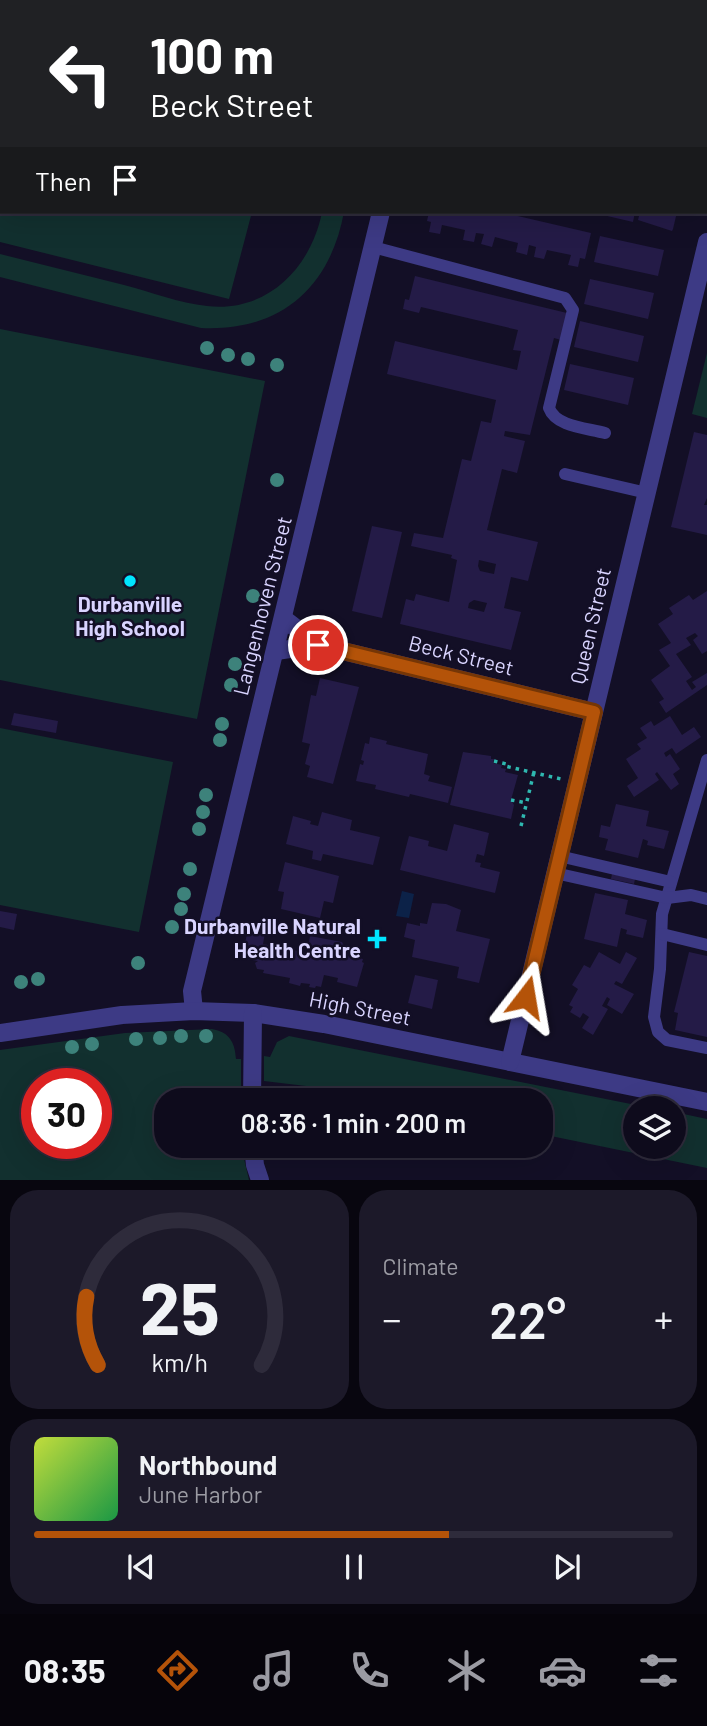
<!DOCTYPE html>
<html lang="en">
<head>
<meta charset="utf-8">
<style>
  body { margin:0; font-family:Barlow,sans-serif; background:#1c1929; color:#f1f3f6; height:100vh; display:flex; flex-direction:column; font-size:26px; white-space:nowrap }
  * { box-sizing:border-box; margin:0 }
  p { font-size:23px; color:#9b9ba3 }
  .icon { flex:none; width:38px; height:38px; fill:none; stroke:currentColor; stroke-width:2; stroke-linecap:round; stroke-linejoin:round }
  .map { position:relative; height:1180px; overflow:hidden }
  .side { display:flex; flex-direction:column; gap:10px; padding:10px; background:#08060f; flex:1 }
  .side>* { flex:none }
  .top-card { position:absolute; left:0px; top:0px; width:707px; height:214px; box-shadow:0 7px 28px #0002,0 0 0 2px #2e2b3b; background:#202124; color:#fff; overflow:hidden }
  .controls { position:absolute; left:623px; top:1096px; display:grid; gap:14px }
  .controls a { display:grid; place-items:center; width:63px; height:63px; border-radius:50%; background:#0e0b1c; box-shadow:0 7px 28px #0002,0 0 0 2px #2e2b3b; font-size:35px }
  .speed { position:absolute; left:21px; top:1068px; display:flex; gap:14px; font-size:35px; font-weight:700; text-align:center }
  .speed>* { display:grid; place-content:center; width:91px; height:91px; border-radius:50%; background:#0e0b1c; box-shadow:0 7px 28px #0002,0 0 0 2px #2e2b3b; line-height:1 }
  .speed .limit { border:10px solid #d22; background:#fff; color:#111 }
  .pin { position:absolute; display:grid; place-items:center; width:60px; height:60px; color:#fff; margin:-30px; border:4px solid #fff; border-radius:50%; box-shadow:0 2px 7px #0007 }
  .me { position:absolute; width:77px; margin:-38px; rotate:14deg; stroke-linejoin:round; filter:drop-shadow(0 0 5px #0008) }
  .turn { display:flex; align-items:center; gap:24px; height:147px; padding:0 35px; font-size:32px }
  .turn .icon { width:91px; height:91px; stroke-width:2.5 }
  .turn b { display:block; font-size:49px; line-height:60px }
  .then { display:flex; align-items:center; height:66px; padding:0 35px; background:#0003; gap:14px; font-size:26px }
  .big { font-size:52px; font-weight:600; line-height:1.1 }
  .side .tile { flex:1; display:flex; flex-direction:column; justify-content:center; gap:10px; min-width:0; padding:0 24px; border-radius:28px; background:#1c1929 }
  .side .dial { align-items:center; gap:0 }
  .dial svg { height:182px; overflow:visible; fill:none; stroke:#2e2b3b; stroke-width:7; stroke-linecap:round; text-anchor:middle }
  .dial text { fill:#f1f3f6; stroke:none }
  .song { display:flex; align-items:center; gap:21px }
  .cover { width:84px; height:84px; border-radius:10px; background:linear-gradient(135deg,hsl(70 70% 55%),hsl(140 70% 35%)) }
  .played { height:7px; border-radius:4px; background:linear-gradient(90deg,#b45309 65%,#2e2b3b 65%) }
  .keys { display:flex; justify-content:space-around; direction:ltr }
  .heat { display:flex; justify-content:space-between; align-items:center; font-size:38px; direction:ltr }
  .side .tiles { flex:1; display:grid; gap:10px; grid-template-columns:1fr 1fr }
  .tile:last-child { grid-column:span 2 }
  .trip { position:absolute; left:154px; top:1088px; width:399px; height:70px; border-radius:28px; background:#0e0b1c; box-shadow:0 7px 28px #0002,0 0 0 2px #2e2b3b; font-weight:600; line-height:70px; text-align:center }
  .dock { display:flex; height:112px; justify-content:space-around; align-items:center; background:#06040b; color:#9b9ba3 }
  .dock .icon { width:49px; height:49px }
  .dock .current { color:#b45309 }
  .dock b { font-size:32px; color:#f1f3f6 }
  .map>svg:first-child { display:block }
</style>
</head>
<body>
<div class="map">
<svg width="707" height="1180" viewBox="0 0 707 1180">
  <rect width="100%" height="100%" fill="#130f26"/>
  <g fill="#12302f" fill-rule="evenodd">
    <polygon points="0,34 2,212 252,212 229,299 0,242"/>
    <path d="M322,212H344C330,288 280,332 201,328L0,277V254C41,264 83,275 124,285C151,292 179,303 207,306C267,313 311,268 322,212Z"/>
    <polygon points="0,329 265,381 197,719 0,680"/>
    <polygon points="707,353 707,418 692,414"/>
    <polygon points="0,728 173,762 139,932 0,905"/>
    <path d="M212,1029C229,1032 235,1042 236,1059H241V1101H166V1146H241L249,1180H0V1050L125,1033ZM96,1083V1143H37V1083Z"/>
    <polygon points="289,1036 651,1108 635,1108 635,1146 674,1146 674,1112 707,1119 707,1168 541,1134 541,1101 376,1101 306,1086 264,1081 264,1056 270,1057 277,1042"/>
  </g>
  <polygon fill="#0c2248" points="402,891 414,894 409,918 396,916"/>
  <g fill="#241b47" fill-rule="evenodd">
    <polygon points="429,212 501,212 591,233 585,259 580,258 578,267 568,265 571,255 547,250 544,259 534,257 536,247 529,245 527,255 516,252 518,243 495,237 492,247 481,244 484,234 476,233 474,242 463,240 465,230 442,225 440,234 429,232 431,222 427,221"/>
    <polygon points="603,212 635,212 633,222 603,215"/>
    <polygon points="640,212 677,212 673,229 672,231 638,220"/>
    <polygon points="600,236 664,250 658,276 594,262"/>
    <path d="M415,276L567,313L561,340L554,338L530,435L505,431L504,436L525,441L517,473L502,469L487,530L538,542L528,581L511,577L504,608L521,612L511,650L400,624L406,599L414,601L416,594L449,602L457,560L451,558L452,555L411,546L414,533L443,538L462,459L471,461L481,421L491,423L496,400L387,374L395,341L517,370L521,351L513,350L518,330L421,307L419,313L403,309L405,299L409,300ZM479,560L496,564L494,574L480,571L478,566ZM474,600L487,603L484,612L468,608L469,603Z"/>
    <polygon points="590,279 654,293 648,319 584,304"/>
    <polygon points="580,321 644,336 638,362 574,347"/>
    <polygon points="570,364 634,378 628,405 564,390"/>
    <polygon points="694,432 707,435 707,498 704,505 707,505 707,535 671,527"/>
    <polygon points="372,526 402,532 382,618 352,611"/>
    <polygon points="707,591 707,651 702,654 693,640 698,636 695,633 686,638 691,645 676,654 692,677 686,681 692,690 696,687 692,682 707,673 707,685 666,713 659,702 664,699 651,680 670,666 659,650 671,643 658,624 673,614 669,608 689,595 693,600"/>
    <polygon points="320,678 359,687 333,784 307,777 310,766 305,764 310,744 302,742 311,695 316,696"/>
    <polygon points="14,713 58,721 56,733 11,725"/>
    <polygon points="670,716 682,735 694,727 701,737 676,754 672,748 664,753 666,757 670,754 680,769 673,774 679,784 671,790 657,772 655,774 659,780 634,797 627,786 638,778 626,759 641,749 637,744 647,738 640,728 651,721 654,726"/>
    <polygon points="370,737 387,741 386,744 428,754 424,774 430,776 428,781 452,787 448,803 410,794 409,797 375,789 376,785 356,781 360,764 363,765 364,761 361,760 365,743 369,744"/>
    <polygon points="463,752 491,756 491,759 494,759 493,763 502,765 501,768 506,769 505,772 518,775 511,800 514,805 511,819 450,805"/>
    <polygon points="616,804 649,811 646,826 669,831 664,849 647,845 648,841 643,839 638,858 605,850 608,839 599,837 601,825 610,827"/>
    <polygon points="322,812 352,820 350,830 380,837 373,865 323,854 321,861 312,859 313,851 286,844 293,816 311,821 310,824 318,826"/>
    <polygon points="454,824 489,833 484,856 477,854 475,862 481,863 480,867 500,872 495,893 400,870 409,836 429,841 428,846 447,851"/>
    <polygon points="285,862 339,876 333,903 324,901 320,918 281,909 284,892 278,891"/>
    <polygon points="612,874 635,879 634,884 611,879"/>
    <polygon points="595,893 628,900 625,914 647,920 643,938 626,934 627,930 621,928 617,947 584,939"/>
    <polygon points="432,903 446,904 461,910 456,931 490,939 479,983 457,978 459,967 412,957 415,940 404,937 407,923 420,926 420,923 427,924"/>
    <polygon points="0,911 17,914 14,930 0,927"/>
    <polygon points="249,924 266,927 263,944 307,953 310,936 342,942 345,948 344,955 363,959 362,962 364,963 357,987 337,982 338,978 324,975 321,987 316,986 315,988 309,987 310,984 301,983 300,986 289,983 290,978 263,973 264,970 257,969 255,963 258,961 242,958"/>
    <polygon points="599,952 620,964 626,952 637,958 622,984 616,981 614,984 634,994 622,1014 607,1005 610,999 607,997 602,1006 608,1009 593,1035 582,1028 589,1017 583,1013 580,1018 570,1012 573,1007 569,1005 578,989 572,985 584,965 590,968"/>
    <polygon points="689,952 707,956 707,1037 675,1030 678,1013 674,1012"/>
    <polygon points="415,975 438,980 432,1009 408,1003"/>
  </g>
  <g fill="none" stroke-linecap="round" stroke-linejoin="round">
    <g stroke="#2fb8b0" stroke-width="3.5" stroke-dasharray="3.5 5" stroke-linecap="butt">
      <polyline points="57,0 59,2"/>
      <polyline points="76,2 77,0"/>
      <polyline points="494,761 506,764 505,766 561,779"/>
      <polyline points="511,800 527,803"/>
      <polyline points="521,826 534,772"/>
    </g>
    <g stroke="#3d3a85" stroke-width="12">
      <polyline points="366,2 367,0"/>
      <path d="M373,247L565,298L573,310L549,408C556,427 587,428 605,433"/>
      <polyline points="565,474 647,493"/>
      <polyline points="707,760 662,914 660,969 654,1017 658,1032 667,1040 707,1048"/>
      <polyline points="559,856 671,882"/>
      <polyline points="555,873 667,898 691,895 707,899"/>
      <polyline points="662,934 707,945"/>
    </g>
    <g stroke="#3d3a85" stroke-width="18">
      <polyline points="438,2 439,0"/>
      <polyline points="705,74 707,75"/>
      <polyline points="284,619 318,645"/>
      <polyline points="276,651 318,645 594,712"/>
      <polyline points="194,1011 192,991 381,212"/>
      <polyline points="0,1033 122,1015 194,1011 253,1013 324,1024 707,1102"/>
      <polyline points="510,1062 707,242"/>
      <polyline points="252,1101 253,1013"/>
      <polyline points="253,1146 255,1165 260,1180"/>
    </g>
  </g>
  <g fill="#3d827b">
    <circle cx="207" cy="348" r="7"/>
    <circle cx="228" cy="355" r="7"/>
    <circle cx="248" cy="359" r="7"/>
    <circle cx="277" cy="365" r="7"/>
    <circle cx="277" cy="480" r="7"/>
    <circle cx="253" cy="596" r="7"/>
    <circle cx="235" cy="664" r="7"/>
    <circle cx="231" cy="685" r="7"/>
    <circle cx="222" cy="724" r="7"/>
    <circle cx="220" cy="740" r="7"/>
    <circle cx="206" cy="795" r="7"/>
    <circle cx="203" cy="812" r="7"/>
    <circle cx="199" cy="829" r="7"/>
    <circle cx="190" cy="869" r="7"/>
    <circle cx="184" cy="894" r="7"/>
    <circle cx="181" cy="909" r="7"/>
    <circle cx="172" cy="927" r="7"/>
    <circle cx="138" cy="963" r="7"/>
    <circle cx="38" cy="979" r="7"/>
    <circle cx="21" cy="982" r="7"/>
    <circle cx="181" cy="1036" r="7"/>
    <circle cx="206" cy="1036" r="7"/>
    <circle cx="160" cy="1038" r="7"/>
    <circle cx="136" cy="1039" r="7"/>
    <circle cx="92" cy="1044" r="7"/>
    <circle cx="72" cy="1047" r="7"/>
  </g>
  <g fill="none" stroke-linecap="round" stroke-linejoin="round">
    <defs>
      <polyline id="route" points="318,645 594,712 526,997"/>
    </defs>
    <use href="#route" stroke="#753606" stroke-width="18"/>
    <use href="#route" stroke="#b45309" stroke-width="12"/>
  </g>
  <g fill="#00e5ff" stroke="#130f26" stroke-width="2.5">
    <circle cx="130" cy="581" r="7"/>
    <path d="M373.5 928.5h7v7h7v7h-7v7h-7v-7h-7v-7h7z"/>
  </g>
  <g text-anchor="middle" stroke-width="5" stroke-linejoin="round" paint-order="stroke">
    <g font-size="21" font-weight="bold" fill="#d9d4ff" stroke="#130f26">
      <text x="130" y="612">Durbanville<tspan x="130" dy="24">High School</tspan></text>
      <text x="361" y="934" text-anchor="end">Durbanville Natural<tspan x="361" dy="24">Health Centre</tspan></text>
    </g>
    <g font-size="21" fill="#d9d4ff" stroke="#130f26">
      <text transform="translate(263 606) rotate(-76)" y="7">Langenhoven Street</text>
      <text transform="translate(591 626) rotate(-77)" y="7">Queen Street</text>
      <text transform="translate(461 656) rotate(14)" y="7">Beck Street</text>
      <text transform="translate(360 1009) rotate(11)" y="7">High Street</text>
    </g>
  </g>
</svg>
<div class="controls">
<a><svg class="icon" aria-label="layers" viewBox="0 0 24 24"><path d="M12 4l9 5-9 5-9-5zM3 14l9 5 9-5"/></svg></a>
</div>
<div class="speed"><div class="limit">30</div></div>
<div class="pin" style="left:318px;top:645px;background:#d93025"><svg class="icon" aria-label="arrive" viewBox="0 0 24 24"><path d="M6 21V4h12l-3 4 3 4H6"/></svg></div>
<svg class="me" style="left:526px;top:997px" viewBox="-20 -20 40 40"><path d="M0-17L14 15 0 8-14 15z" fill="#b45309" stroke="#fff" stroke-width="4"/></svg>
<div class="trip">08:36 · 1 min · 200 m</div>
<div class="top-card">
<div class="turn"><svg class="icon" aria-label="left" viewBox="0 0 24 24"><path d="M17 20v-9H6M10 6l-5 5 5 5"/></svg><div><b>100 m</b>Beck Street</div></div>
<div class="then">Then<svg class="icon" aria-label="arrive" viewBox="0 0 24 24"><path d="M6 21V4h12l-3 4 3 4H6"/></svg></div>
</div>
</div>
<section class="side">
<div class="tiles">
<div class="tile dial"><svg viewBox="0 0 100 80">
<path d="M14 69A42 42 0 1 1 86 69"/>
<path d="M14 69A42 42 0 0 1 9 39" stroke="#b45309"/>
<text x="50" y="56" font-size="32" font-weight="700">25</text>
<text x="50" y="72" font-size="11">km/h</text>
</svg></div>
<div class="tile"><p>Climate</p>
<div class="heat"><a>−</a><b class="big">22°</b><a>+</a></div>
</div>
<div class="tile">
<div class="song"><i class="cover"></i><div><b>Northbound</b><p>June Harbor</p></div></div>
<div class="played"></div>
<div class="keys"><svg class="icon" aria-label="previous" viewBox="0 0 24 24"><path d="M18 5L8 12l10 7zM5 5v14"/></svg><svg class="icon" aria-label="pause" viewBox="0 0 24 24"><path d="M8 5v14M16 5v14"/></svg><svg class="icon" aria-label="next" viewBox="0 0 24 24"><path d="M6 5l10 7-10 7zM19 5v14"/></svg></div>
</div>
</div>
</section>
<nav class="dock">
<b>08:35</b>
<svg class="icon current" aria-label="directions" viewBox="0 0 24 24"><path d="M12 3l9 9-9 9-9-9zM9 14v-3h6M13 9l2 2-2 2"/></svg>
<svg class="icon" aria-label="music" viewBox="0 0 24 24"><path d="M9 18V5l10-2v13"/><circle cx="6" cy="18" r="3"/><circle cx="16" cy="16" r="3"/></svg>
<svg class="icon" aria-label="phone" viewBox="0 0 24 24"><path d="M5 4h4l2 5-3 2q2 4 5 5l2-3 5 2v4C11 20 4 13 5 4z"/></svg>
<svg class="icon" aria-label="climate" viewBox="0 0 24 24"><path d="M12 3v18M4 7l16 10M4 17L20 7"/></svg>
<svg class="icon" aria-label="car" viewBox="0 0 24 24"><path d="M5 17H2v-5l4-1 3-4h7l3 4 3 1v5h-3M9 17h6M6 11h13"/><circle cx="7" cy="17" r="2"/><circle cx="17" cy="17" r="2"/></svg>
<svg class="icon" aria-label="filters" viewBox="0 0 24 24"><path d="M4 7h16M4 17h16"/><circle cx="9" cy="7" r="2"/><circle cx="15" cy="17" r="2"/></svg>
</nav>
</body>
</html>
